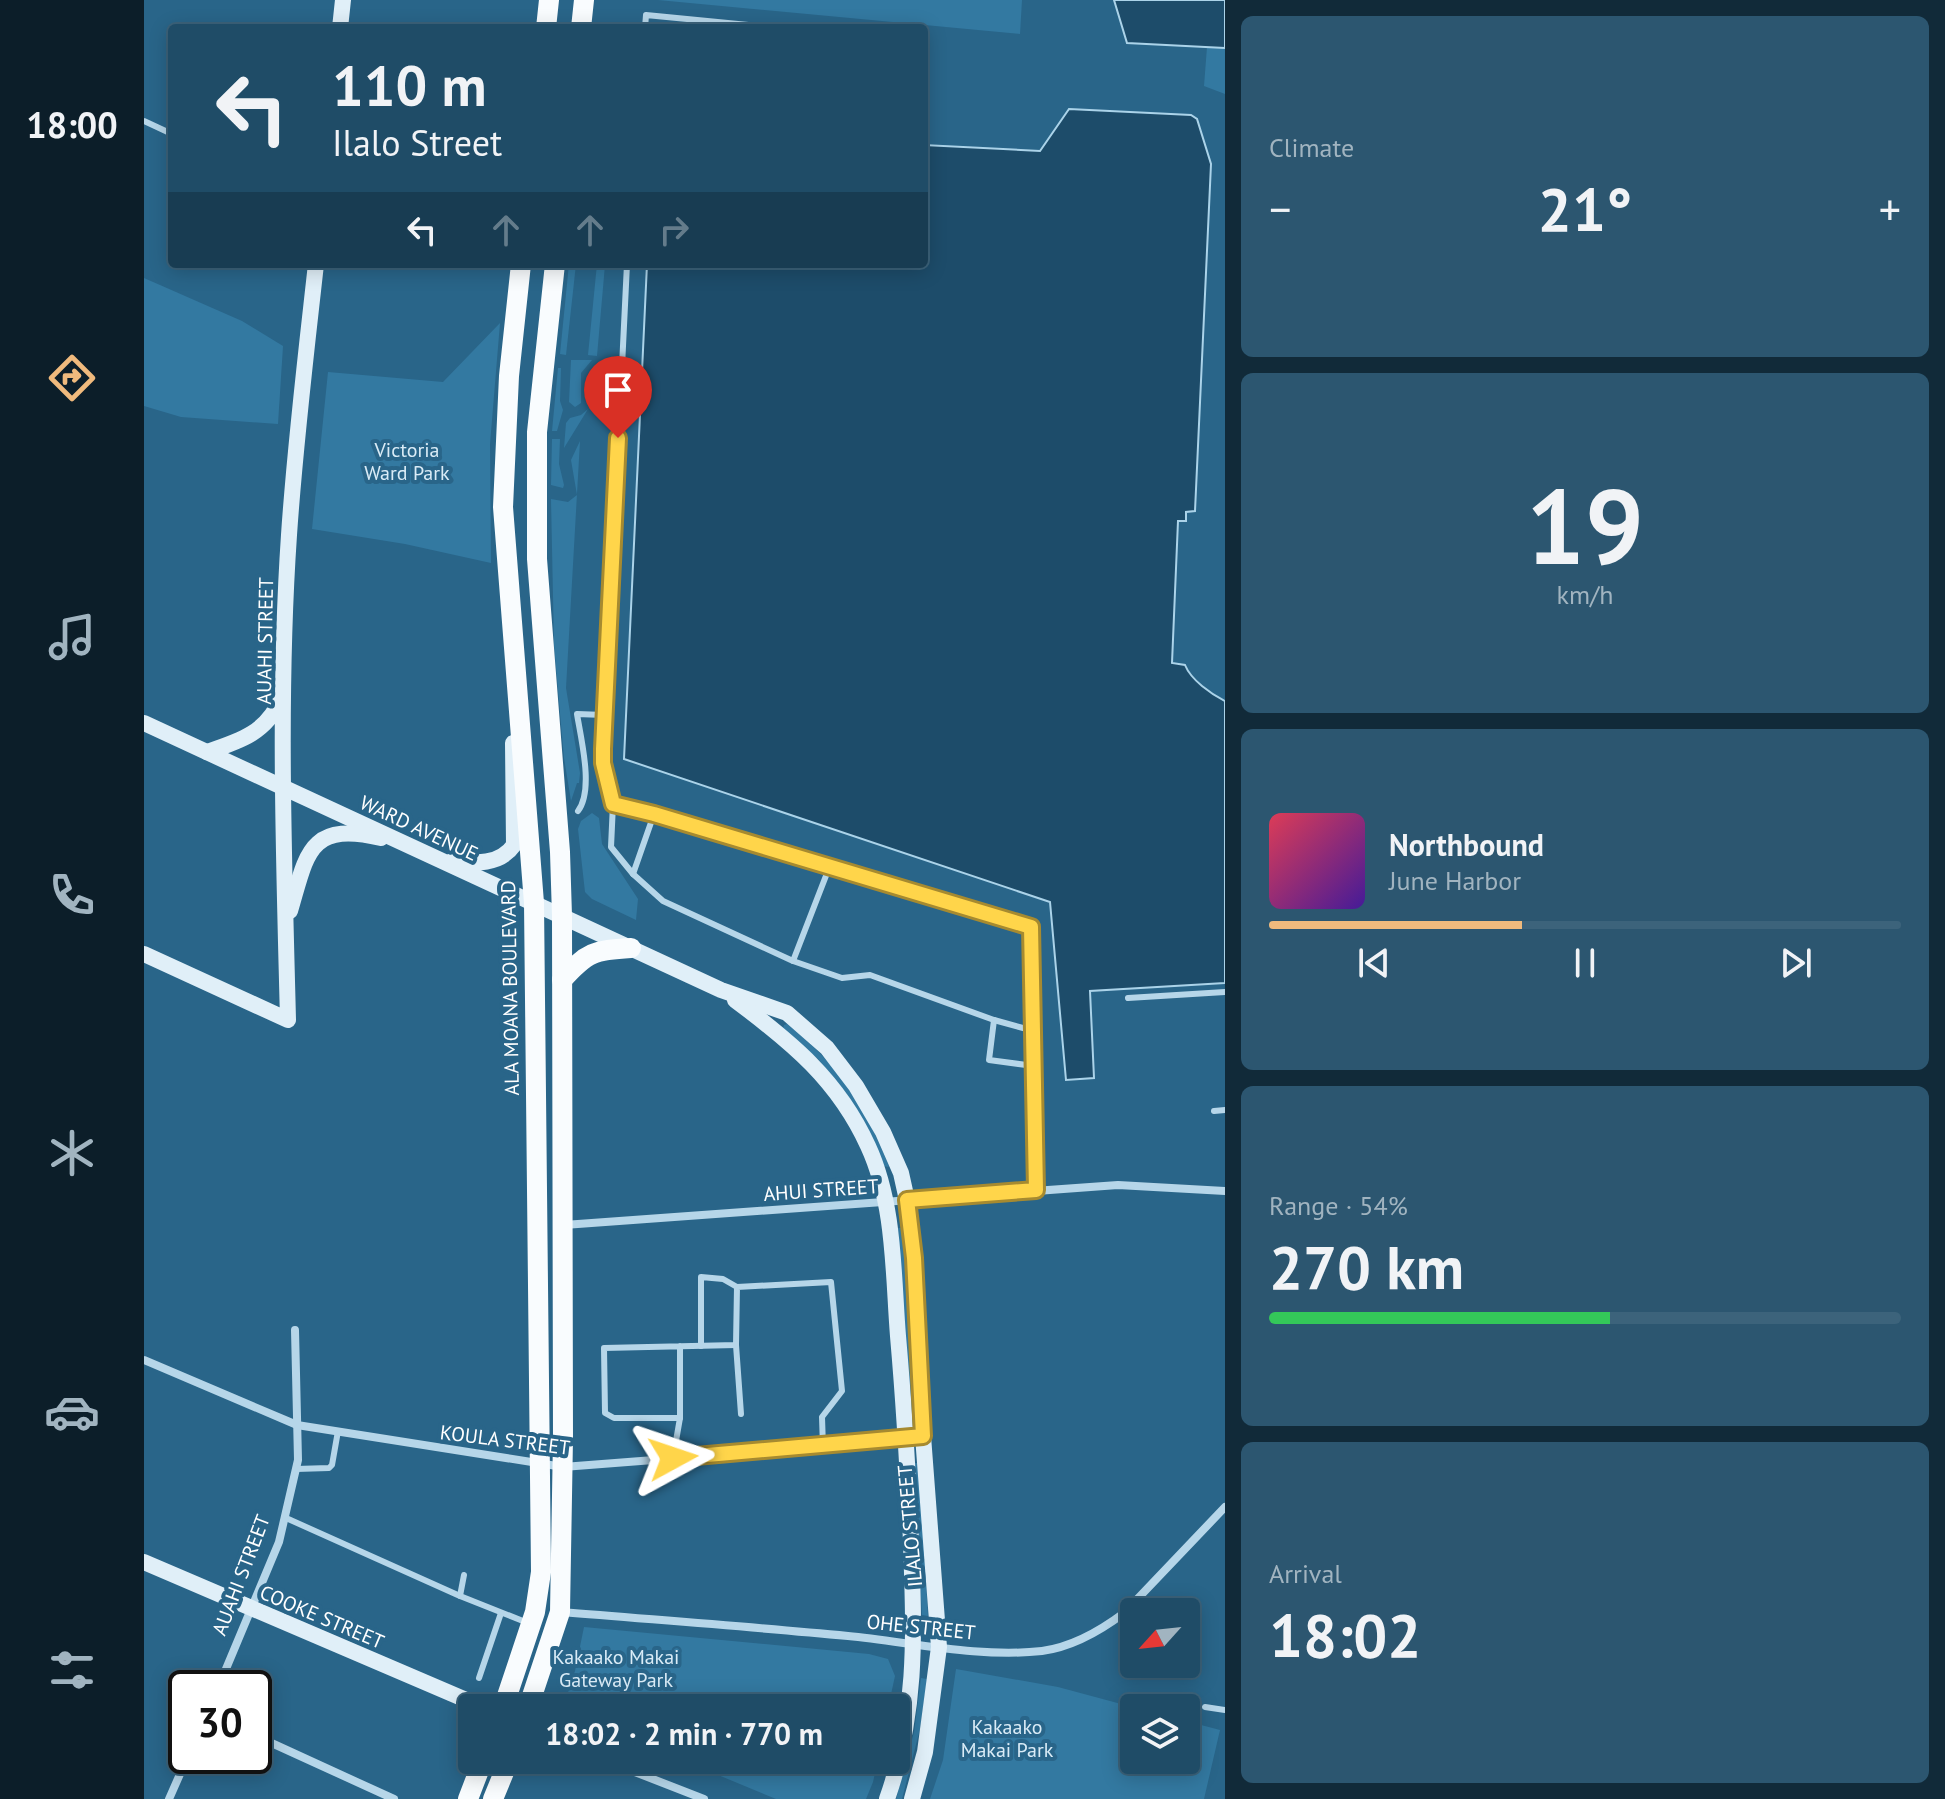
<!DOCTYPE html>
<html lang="en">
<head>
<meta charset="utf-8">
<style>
  body { margin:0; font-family:"PT Sans",sans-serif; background:#2c5670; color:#f1f3f6; height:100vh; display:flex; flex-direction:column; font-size:30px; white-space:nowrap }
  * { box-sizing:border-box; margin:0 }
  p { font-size:26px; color:#a1b4c0 }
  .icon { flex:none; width:44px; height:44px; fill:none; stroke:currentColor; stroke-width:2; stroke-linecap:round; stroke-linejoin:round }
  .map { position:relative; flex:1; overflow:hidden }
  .details { display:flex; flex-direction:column; gap:16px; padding:16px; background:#112a39; width:720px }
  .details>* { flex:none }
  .hud { position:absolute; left:24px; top:24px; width:760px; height:244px; border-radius:8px; box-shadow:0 4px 20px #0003,0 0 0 2px #3c637b; background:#1f4c67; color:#f1f3f6; overflow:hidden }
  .needle { width:52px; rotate:243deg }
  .buttons { position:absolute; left:976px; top:1598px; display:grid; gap:16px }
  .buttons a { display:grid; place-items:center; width:80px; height:80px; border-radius:8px; background:#1f4c67; box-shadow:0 4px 20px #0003,0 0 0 2px #3c637b; font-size:40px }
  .speed { position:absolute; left:24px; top:1670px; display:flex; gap:16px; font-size:40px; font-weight:700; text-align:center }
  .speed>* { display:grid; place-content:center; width:104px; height:104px; border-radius:50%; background:#1f4c67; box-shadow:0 4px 20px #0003,0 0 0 2px #3c637b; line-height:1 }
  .speed .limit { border:4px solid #111; border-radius:12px; background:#fff; color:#111 }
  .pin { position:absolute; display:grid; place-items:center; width:68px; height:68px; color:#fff; margin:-82px -34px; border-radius:50% 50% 50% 0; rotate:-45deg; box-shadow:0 0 8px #0007 }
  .pin .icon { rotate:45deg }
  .me { position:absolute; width:88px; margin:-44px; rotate:85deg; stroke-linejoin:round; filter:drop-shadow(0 0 6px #0008) }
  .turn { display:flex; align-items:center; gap:28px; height:168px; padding:0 32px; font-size:36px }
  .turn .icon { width:104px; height:104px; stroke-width:2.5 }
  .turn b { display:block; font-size:56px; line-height:68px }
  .lanes { display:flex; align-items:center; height:76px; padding:0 32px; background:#0003; justify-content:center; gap:40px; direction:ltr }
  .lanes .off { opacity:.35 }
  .big { font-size:60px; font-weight:700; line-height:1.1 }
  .details .tile { flex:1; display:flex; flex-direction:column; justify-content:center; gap:12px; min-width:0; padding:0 28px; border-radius:12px; background:#2c5670 }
  .details .dial { align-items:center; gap:0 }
  .dial b { font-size:104px; line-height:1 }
  .song { display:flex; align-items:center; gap:24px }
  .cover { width:96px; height:96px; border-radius:12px; background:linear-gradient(135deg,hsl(350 70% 55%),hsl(260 70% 35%)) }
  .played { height:8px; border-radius:4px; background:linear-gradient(90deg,#f0ba7d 40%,#3c637b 40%) }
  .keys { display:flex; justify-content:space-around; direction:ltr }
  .heat { display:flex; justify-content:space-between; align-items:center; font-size:44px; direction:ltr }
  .charge { height:12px; border-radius:6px; background:linear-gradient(90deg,#34c759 54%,#3c637b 0) }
  .trip { position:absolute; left:314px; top:1694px; width:452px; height:80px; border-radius:8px; background:#1f4c67; box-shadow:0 4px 20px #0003,0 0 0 2px #3c637b; font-weight:700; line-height:80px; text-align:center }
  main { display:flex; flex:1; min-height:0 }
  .menu { display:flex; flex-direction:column; width:144px; justify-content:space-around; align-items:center; background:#0c1e29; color:#a1b4c0 }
  .menu .icon { width:56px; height:56px }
  .menu .active { color:#f0ba7d }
  .menu b { font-size:36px; color:#f1f3f6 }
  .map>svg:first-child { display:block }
</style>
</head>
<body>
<main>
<nav class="menu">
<b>18:00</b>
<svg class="icon active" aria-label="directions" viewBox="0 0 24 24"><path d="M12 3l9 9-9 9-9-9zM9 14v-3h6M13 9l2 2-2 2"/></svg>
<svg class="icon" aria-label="music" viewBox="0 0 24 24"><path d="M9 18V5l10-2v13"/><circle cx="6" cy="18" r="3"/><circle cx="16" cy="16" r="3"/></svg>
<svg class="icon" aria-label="phone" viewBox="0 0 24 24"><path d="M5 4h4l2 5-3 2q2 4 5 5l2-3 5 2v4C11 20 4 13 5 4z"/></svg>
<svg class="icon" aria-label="climate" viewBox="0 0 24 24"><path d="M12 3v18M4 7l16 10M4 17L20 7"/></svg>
<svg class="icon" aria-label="car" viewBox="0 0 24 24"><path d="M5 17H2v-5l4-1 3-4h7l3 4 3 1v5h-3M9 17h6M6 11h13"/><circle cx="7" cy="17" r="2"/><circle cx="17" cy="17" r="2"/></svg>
<svg class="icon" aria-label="filters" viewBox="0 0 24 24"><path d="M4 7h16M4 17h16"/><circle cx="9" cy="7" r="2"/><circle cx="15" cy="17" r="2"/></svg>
</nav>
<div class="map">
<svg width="1081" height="1799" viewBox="0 0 1081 1799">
  <rect width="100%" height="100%" fill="#296589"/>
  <g fill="#3379a1">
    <polygon points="514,0 878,0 876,34"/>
    <polygon points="1063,47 1081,48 1081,94 1060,86"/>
    <polygon points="425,264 432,264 422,355 416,354"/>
    <polygon points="453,264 473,264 461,265 453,356 444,355"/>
    <polygon points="0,278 98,321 139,346 134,424 37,417 0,406"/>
    <polygon points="356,323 346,444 347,563 261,544 168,529 184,372 299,382"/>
    <polygon points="427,360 448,360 437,373 437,403 431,407 425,402"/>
    <polygon points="414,368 417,368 416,401 419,410 413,431 408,431"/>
    <polygon points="453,374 457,379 456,391 446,407 446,378"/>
    <polygon points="444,409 420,448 422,423 426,418 437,415"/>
    <polygon points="408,439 416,439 415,464 420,485 419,488 407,485"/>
    <polygon points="436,441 422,688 436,773 435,783 433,783 427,801 420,758 410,645 407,499 424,502 433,495 427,460"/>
    <polygon points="448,813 455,818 458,844 494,899 492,920 448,899 441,892 434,829 437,821"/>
    <path d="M643,1024C696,1066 720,1105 745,1166L744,1167L740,1166L702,1093L674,1059L639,1029L640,1025Z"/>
    <polygon points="754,1228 760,1228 772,1413 765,1413"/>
    <polygon points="769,1463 775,1463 784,1616 778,1615"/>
    <polygon points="440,1627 725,1654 744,1659 751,1676 744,1708 419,1708 431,1671"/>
    <polygon points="812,1669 914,1687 992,1708 990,1708 990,1760 1042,1760 1042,1721 1076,1730 1060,1799 786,1799 799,1760"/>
    <polygon points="777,1678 783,1679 776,1729 758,1799 752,1799 770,1732"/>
    <polygon points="538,1760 734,1760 729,1782 722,1799 632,1799"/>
  </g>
  <g fill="#1d4c6a" stroke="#abd3e9" stroke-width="2">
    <polygon points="970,0 1081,0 1081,48 983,43"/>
    <path d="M925,109L1047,115L1053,119L1067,164L1051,511L1042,512V521H1034L1028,663L1041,665C1047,680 1067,694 1081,701V983L946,991L950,1078L922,1080L906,902L480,759L503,264H780V145L896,151Z"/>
  </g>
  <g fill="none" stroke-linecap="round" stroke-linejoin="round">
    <g stroke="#b6d6e9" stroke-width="6">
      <polyline points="501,28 502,15 635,28"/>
      <polyline points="0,121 28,134"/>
      <polyline points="483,264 459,756 469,804 467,847 489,874 510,814"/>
      <polyline points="469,804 510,814 887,927 892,1190"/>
      <path d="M434,811C450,790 437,739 433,714L460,715"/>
      <polyline points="489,874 519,901 649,961 685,868"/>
      <polyline points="649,961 698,978 726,975 850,1020 890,1031"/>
      <polyline points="984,998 1081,992"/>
      <polyline points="850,1020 845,1060 890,1066"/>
      <polyline points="1070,1111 1081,1110"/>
      <polyline points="592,1345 597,1414"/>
      <path d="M536,1346V1418H470L461,1413L460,1348C504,1347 548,1346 592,1345L593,1287L687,1282L698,1391L678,1417L679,1447"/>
      <polyline points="557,1346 557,1277 579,1279 593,1287"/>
      <polyline points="529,1458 536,1418"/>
      <polyline points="152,1469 185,1468 188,1465 194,1431"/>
      <polyline points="142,1518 316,1596"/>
      <polyline points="320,1575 316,1596 384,1623"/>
      <polyline points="335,1678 357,1613"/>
      <polyline points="1061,1707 1081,1710"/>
    </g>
    <g stroke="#b6d6e9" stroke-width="8">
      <polyline points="420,1225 974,1185 1081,1191"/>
      <polyline points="0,1360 153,1425 419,1467 679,1447 779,1436"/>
      <path d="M418,1612C514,1620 609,1627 704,1636C766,1642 835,1658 898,1651C928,1647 956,1631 980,1613L1081,1507"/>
      <polyline points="74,1688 135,1542 154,1460 151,1330"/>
      <polyline points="110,1735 250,1799"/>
      <polyline points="460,1760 560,1799"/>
      <polyline points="25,1799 44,1756"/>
    </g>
    <g stroke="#e0eff8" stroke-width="16">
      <polyline points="196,28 199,0"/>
      <polyline points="0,723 577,990 643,1013 683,1048 712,1086 739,1132 757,1173 763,1200 770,1258 779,1436 795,1647 781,1752 768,1799"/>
      <path d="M63,752C96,741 122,733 137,699"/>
      <path d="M309,860C331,864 356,865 370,845L369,743"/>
      <path d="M146,911C163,854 164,821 237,838"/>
      <path d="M0,954L144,1020C140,859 134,697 145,535C151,445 162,354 172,264"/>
      <path d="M591,1000C647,1042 694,1080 724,1146C751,1204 749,1274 754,1336C760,1405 764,1473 767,1542C770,1633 774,1711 743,1799"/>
      <polyline points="0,1562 341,1708"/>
    </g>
    <g stroke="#f9fcfe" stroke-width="20">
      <polyline points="402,28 405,0"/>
      <polyline points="437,28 440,0"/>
      <path d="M418,980C443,952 450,950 487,948"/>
      <polyline points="359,1708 391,1612 397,1572 390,903 359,507 365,376 377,264"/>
      <polyline points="384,1708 416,1612 419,1438 418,916 416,852 393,559 393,432 411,264"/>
      <polyline points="324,1799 339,1760"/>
      <polyline points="349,1799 365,1760"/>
    </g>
  </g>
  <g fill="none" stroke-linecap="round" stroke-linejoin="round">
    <defs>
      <polyline id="route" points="474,438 459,749 459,763 469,804 510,814 887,927 892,1190 763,1200 770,1258 779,1436 529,1458"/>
    </defs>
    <use href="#route" stroke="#a68a30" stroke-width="20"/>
    <use href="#route" stroke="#ffd54a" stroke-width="14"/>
  </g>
  <g text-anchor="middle" stroke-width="8" stroke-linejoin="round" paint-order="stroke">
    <g font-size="20" fill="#daecf7" stroke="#296589">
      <text x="263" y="457">Victoria<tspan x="263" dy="23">Ward Park</tspan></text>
      <text x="472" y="1664">Kakaako Makai<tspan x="472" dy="23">Gateway Park</tspan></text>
      <text x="863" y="1734">Kakaako<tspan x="863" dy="23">Makai Park</tspan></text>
    </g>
    <g font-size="20" fill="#fff" stroke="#296589">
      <text transform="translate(121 641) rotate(-89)" y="7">AUAHI STREET</text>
      <text transform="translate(275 828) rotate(25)" y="7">WARD AVENUE</text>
      <text transform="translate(366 988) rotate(-91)" y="7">ALA MOANA BOULEVARD</text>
      <text transform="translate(677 1190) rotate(-4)" y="7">AHUI STREET</text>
      <text transform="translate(361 1440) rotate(7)" y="7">KOULA STREET</text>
      <text transform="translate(766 1526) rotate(-95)" y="7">ILALO STREET</text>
      <text transform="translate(97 1575) rotate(-69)" y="7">AUAHI STREET</text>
      <text transform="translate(178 1617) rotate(23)" y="7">COOKE STREET</text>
      <text transform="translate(777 1627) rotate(6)" y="7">OHE STREET</text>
    </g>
  </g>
</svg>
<div class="buttons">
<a><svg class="needle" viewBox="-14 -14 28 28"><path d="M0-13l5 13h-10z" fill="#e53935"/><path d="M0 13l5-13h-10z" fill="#a1b4c0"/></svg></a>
<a><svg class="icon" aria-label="layers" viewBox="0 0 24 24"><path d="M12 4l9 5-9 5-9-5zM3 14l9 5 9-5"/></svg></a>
</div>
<div class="speed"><div class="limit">30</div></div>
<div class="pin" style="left:474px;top:438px;background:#d93025"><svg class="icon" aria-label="arrive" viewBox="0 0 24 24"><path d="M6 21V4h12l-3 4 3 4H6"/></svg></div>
<svg class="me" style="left:529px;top:1458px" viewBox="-20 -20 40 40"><path d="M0-17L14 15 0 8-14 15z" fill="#ffd54a" stroke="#fff" stroke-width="4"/></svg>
<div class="trip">18:02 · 2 min · 770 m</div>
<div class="hud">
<div class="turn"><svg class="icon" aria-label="left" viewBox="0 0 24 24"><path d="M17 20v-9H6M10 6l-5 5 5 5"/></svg><div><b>110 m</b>Ilalo Street</div></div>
<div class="lanes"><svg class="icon" aria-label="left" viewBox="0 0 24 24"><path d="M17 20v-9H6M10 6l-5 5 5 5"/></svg><svg class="icon off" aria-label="ahead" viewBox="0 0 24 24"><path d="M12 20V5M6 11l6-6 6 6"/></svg><svg class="icon off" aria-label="ahead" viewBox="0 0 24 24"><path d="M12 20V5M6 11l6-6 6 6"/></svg><svg class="icon off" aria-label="right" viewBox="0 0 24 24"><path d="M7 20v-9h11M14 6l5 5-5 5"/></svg></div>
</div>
</div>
<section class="details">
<div class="tile"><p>Climate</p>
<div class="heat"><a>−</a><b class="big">21°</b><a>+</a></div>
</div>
<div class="tile dial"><b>19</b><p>km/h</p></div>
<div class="tile">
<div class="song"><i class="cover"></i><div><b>Northbound</b><p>June Harbor</p></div></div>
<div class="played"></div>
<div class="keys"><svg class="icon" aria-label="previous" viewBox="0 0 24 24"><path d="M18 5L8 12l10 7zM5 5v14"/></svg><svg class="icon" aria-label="pause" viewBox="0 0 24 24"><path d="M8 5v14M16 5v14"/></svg><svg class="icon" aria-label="next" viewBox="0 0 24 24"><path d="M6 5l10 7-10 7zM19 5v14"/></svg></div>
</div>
<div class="tile"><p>Range · 54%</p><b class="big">270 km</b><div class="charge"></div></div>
<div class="tile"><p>Arrival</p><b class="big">18:02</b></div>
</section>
</main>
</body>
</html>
